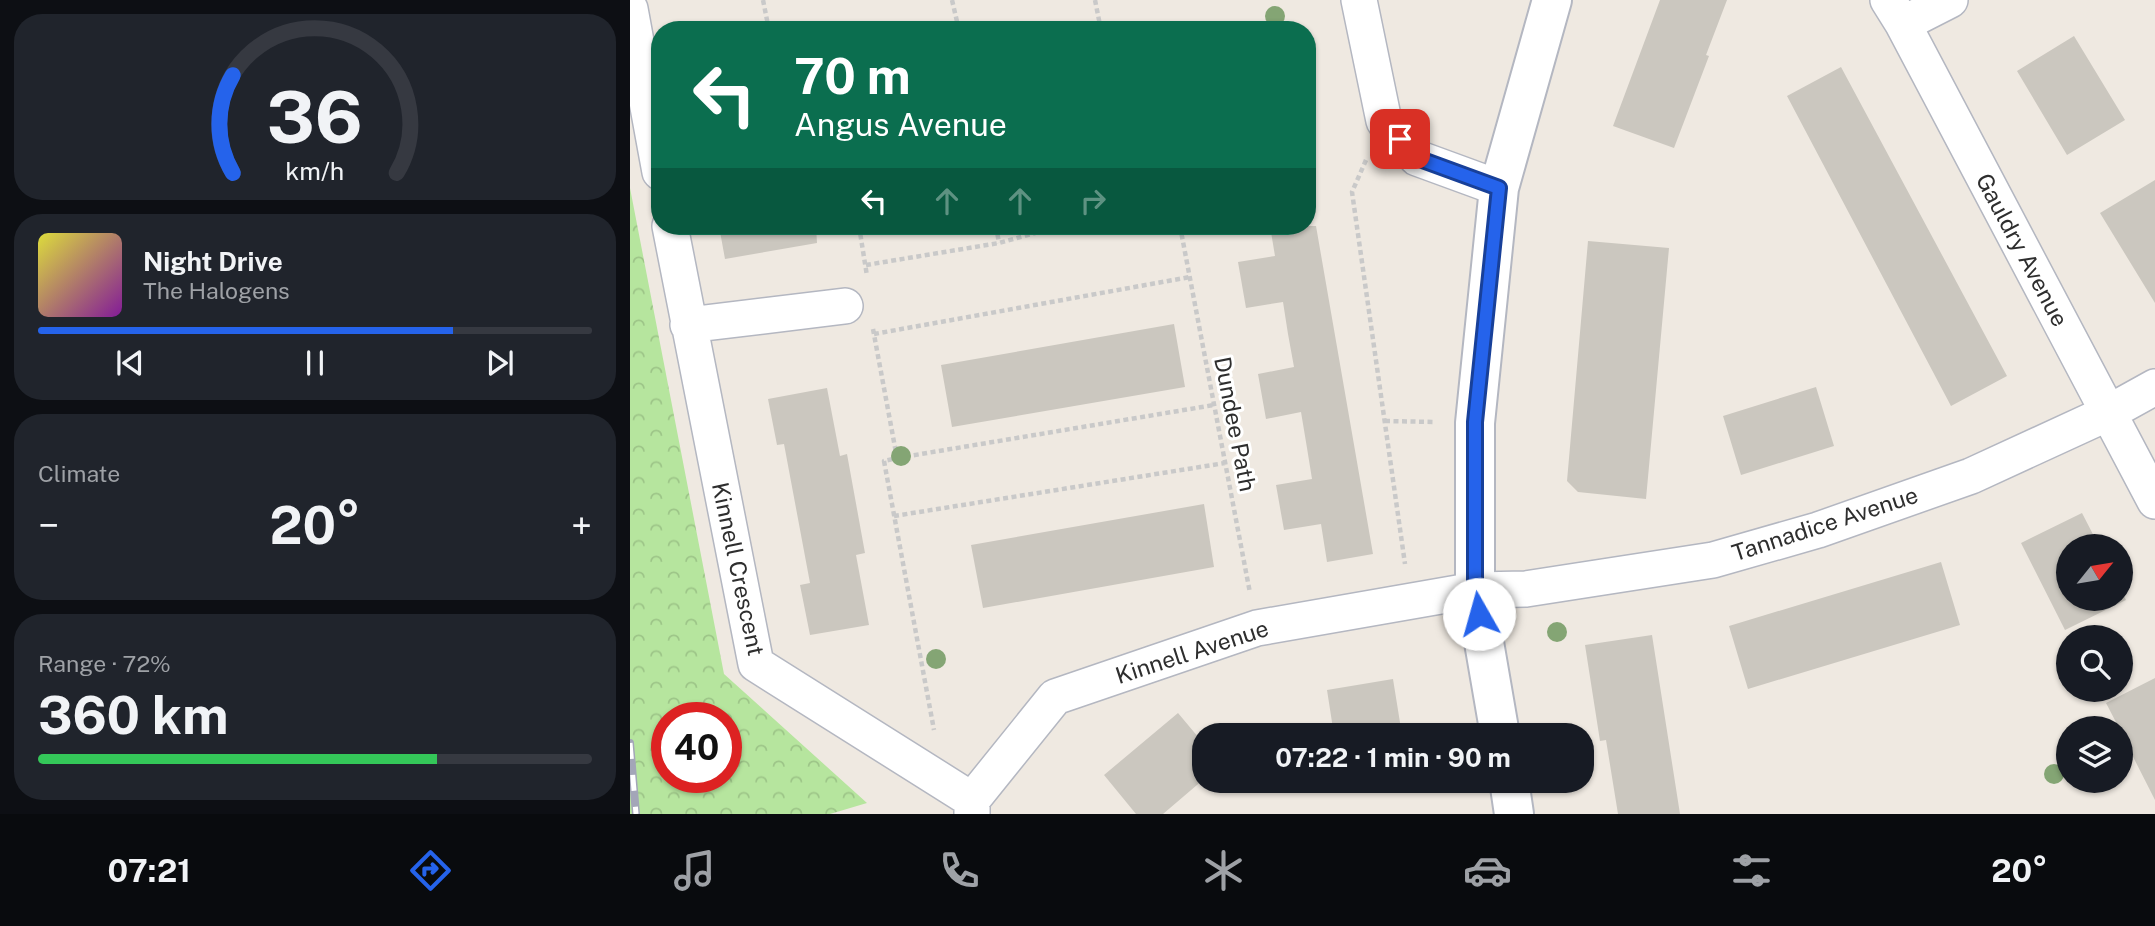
<!DOCTYPE html>
<meta charset="utf-8">
<style>
body{margin:0;font-family:"Public Sans",sans-serif;background:#20242c;color:#f1f3f6;height:100vh;display:flex;flex-direction:column;font-size:26px;white-space:nowrap}
*{box-sizing:border-box;margin:0}
p{font-size:23px;color:#9ea1a6}
.icon{flex:none;width:38px;height:38px;fill:none;stroke:currentColor;stroke-width:2;stroke-linecap:round;stroke-linejoin:round}
.map{position:relative;flex:1;overflow:hidden}
.side{display:flex;flex-direction:column;gap:14px;padding:14px;background:#0d0f14;width:630px}
.side>*{flex:none}
.top-card{position:absolute;left:21px;top:21px;width:665px;height:214px;border-radius:28px;box-shadow:0 2px 5px #0004;background:#0b6e4f;color:#fff;overflow:hidden}
.needle{width:46px;rotate:60deg}
.buttons{position:absolute;left:1426px;top:534px;display:grid;gap:14px}
.buttons a{display:grid;place-items:center;width:77px;height:77px;border-radius:50%;background:#171b24;box-shadow:0 2px 5px #0004;font-size:35px}
.speed{position:absolute;left:21px;top:702px;display:flex;gap:14px;font-size:35px;font-weight:700;text-align:center}
.speed>*{display:grid;place-content:center;width:91px;height:91px;border-radius:50%;background:#171b24;box-shadow:0 2px 5px #0004;line-height:1}
.speed .limit{border:10px solid #d22;background:#fff;color:#111}
.pin{position:absolute;display:grid;place-items:center;width:60px;height:60px;color:#fff;margin:-30px;border-radius:14px;box-shadow:0 4px 10px #0006}
.me{position:absolute;width:77px;margin:-38px;rotate:353deg;stroke-linejoin:round;filter:drop-shadow(0 0 5px #0008)}
.turn{display:flex;align-items:center;gap:24px;height:147px;padding:0 28px;font-size:32px}
.turn .icon{width:91px;height:91px;stroke-width:2.5}
.turn b{display:block;font-size:49px;line-height:60px}
.lanes{display:flex;align-items:center;height:66px;padding:0 28px;background:#0003;justify-content:center;gap:35px;direction:ltr}
.lanes .off{opacity:.35}
.big{font-size:52px;font-weight:700;line-height:1.1}
.side .widget{flex:1;display:flex;flex-direction:column;justify-content:center;gap:10px;min-width:0;padding:0 24px;border-radius:28px;background:#20242c}
.side .dial{align-items:center;gap:0}
.dial svg{height:182px;overflow:visible;fill:none;stroke:#363941;stroke-width:7;stroke-linecap:round;text-anchor:middle}
.dial text{fill:#f1f3f6;stroke:none}
.song{display:flex;align-items:center;gap:21px}
.cover{width:84px;height:84px;border-radius:10px;background:linear-gradient(135deg,hsl(60 70% 55%),hsl(290 70% 35%))}
.played{height:7px;border-radius:4px;background:linear-gradient(90deg,#2563eb 75%,#363941 75%)}
.keys{display:flex;justify-content:space-around;direction:ltr}
.heat{display:flex;justify-content:space-between;align-items:center;font-size:38px;direction:ltr}
.charge{height:10px;border-radius:5px;background:linear-gradient(90deg,#34c759 72%,#363941 0)}
.trip{position:absolute;left:562px;top:723px;width:402px;height:70px;border-radius:28px;background:#171b24;box-shadow:0 2px 5px #0004;font-weight:700;line-height:70px;text-align:center}
.dock{display:flex;height:112px;justify-content:space-around;align-items:center;background:#090b0e;color:#9ea1a6}
.dock .icon{width:49px;height:49px}
.dock .active{color:#2563eb}
.dock b{font-size:32px;color:#f1f3f6}
main{display:flex;flex:1;min-height:0}
.map>svg:first-child{display:block}
.forest{fill:url(#forest-crowns);fill-rule:evenodd}
.building{fill:#cbc7bf}
.lines{fill:none;stroke-linecap:round;stroke-linejoin:round}
.minor-casing{stroke:#b4b7c1;stroke-width:38}
.tertiary-casing{stroke:#b4b7c1;stroke-width:42}
.path{stroke:#c9c9c9;stroke-width:4.5;stroke-dasharray:5 3.5;stroke-linecap:butt}
.minor{stroke:#fff;stroke-width:35}
.tertiary{stroke:#fff;stroke-width:38}
.rail-casing{stroke:#a3a6b8;stroke-width:8}
.rail{stroke:#fff;stroke-width:5;stroke-dasharray:16;stroke-linecap:butt}
.tree{fill:#84a574}
.route-casing{stroke:#184099;stroke-width:18}
.route{stroke:#2563eb;stroke-width:12}
.labels{text-anchor:middle;stroke-width:6;stroke-linejoin:round;paint-order:stroke}
.street-label{font-size:23px;fill:#2e2e2e;stroke:#fff}
</style>
<main>
<section class="side">
<div class="widget dial"><svg viewBox="0 0 100 80">
<path d="M14 69A42 42 0 1 1 86 69"/>
<path d="M14 69A42 42 0 0 1 14 26" stroke="#2563eb"/>
<text x="50" y="56" font-size="32" font-weight="700">36</text>
<text x="50" y="72" font-size="11">km/h</text>
</svg></div>
<div class="widget">
<div class="song"><i class="cover"></i><div><b>Night Drive</b><p>The Halogens</p></div></div>
<div class="played"></div>
<div class="keys"><svg class="icon" aria-label="previous" viewBox="0 0 24 24"><path d="M18 5L8 12l10 7zM5 5v14"/></svg><svg class="icon" aria-label="pause" viewBox="0 0 24 24"><path d="M8 5v14M16 5v14"/></svg><svg class="icon" aria-label="next" viewBox="0 0 24 24"><path d="M6 5l10 7-10 7zM19 5v14"/></svg></div>
</div>
<div class="widget"><p>Climate</p>
<div class="heat"><a>−</a><b class="big">20°</b><a>+</a></div>
</div>
<div class="widget"><p>Range · 72%</p><b class="big">360 km</b><div class="charge"></div></div>
</section>
<div class="map">
<svg width="1525" height="814" viewBox="0 0 1525 814">
<defs>
<pattern id="forest-crowns" width="20" height="18" patternUnits="userSpaceOnUse" patternTransform="scale(1.75)"><rect width="20" height="18" fill="#b6e59e"/><path d="M2 6a3 3 0 1 1 6 0M12 15a3 3 0 1 1 6 0" fill="none" stroke="#9dc588"/></pattern>
</defs>
<rect width="100%" height="100%" fill="#efe9e1"/>
<path class="forest" d="M 0,188 L 94,674 L 237,803 L 200,814 L 0,814 ZM 37,718 L 96,718 L 96,777 L 37,777 Z"/>
<path class="building" d="M 1030,0 L 1097,0 L 1076,55 L 1079,56 L 1044,148 L 983,126 Z
M 1444,36 L 1495,120 L 1437,155 L 1387,71 Z
M 1211,67 L 1377,376 L 1321,406 L 1157,96 Z
M 1525,180 L 1525,303 L 1470,213 Z
M 89,226 L 186,226 L 187,243 L 95,259 Z
M 640,226 L 686,226 L 743,554 L 697,562 L 691,524 L 654,530 L 646,485 L 682,479 L 677,448 L 671,412 L 636,419 L 628,374 L 664,367 L 658,334 L 653,302 L 616,308 L 608,262 L 645,256 Z
M 958,241 L 1039,248 L 1016,499 L 948,492 L 937,481 Z
M 544,324 L 555,387 L 322,427 L 311,365 Z
M 1186,387 L 1204,446 L 1111,475 L 1093,416 Z
M 197,388 L 210,456 L 217,454 L 235,553 L 226,555 L 239,625 L 180,635 L 170,585 L 180,583 L 154,444 L 147,445 L 138,399 Z
M 574,504 L 584,567 L 353,608 L 341,545 Z
M 1452,513 L 1469,546 L 1438,546 L 1438,598 L 1491,598 L 1491,590 L 1496,600 L 1435,630 L 1391,543 Z
M 1311,562 L 1330,625 L 1118,689 L 1099,626 Z
M 1022,635 L 1050,814 L 988,814 L 976,740 L 970,741 L 955,645 Z
M 1525,678 L 1525,800 L 1491,733 L 1491,728 L 1489,728 L 1476,703 Z
M 763,679 L 772,735 L 704,735 L 697,690 Z
M 548,713 L 574,744 L 574,779 L 533,814 L 506,814 L 474,775 Z
M 711,780 L 747,780 L 712,786 Z"/>
<g class="lines">
<g class="minor-casing">
<path id="minor" d="M 729,0 L 754,121 L 787,158 L 869,188
M 1258,0 L 1273,24 L 1525,501
M 0,9 L 30,172
M 1273,24 L 1320,0
M 40,226 L 126,664 L 342,800
M 58,325 L 215,306
M 342,814 L 342,800 L 425,697 L 627,628 L 845,590 L 896,589 L 1083,560 L 1188,530 L 1341,476 L 1478,413 L 1525,387"/>
</g>
<g class="tertiary-casing">
<path id="tertiary" d="M 870,735 L 845,590 L 845,423 L 869,188 L 922,0
M 879,780 L 884,814"/>
</g>
<path class="path" d="M 133,0 L 139,30
M 322,0 L 329,30
M 465,0 L 471,30
M 736,160 L 722,192 L 775,564
M 229,226 L 237,276
M 366,226 L 369,243
M 508,226 L 515,226
M 550,226 L 620,593
M 236,265 L 369,243 L 431,226
M 243,329 L 267,458 L 254,461 L 304,730
M 244,334 L 560,277
M 755,421 L 806,422
M 267,458 L 584,405
M 264,516 L 595,463"/>
<use href="#minor" class="minor"/>
<use href="#tertiary" class="tertiary"/>
<g class="rail-casing">
<path id="rail" d="M 0,743 L 6,814"/>
</g>
<use href="#rail" class="rail"/>
</g>
<g class="tree">
<circle cx="645" cy="16" r="10"/>
<circle cx="271" cy="456" r="10"/>
<circle cx="927" cy="632" r="10"/>
<circle cx="306" cy="659" r="10"/>
<circle cx="1424" cy="774" r="10"/>
</g>
<g class="lines">
<g class="route-casing">
<path id="route" d="M 770,139 L 787,158 L 869,188 L 845,422 L 845,590 L 849,614"/>
</g>
<use href="#route" class="route"/>
</g>
<g class="labels">
<g class="street-label">
<text transform="translate(1392 250) rotate(62)" y="8">Gauldry Avenue</text>
<text transform="translate(605 424) rotate(79)" y="8">Dundee Path</text>
<text transform="translate(1195 524) rotate(-18)" y="8">Tannadice Avenue</text>
<text transform="translate(108 569) rotate(78)" y="8">Kinnell Crescent</text>
<text transform="translate(562 652) rotate(-18)" y="8">Kinnell Avenue</text>
</g>
</g>
</svg>
<div class="buttons">
<a><svg class="needle" viewBox="-14 -14 28 28"><path d="M0-13l5 13h-10z" fill="#e53935"/><path d="M0 13l5-13h-10z" fill="#9ea1a6"/></svg></a>
<a><svg class="icon" aria-label="search" viewBox="0 0 24 24"><circle cx="10" cy="10" r="6"/><path d="M15 15l6 6"/></svg></a>
<a><svg class="icon" aria-label="layers" viewBox="0 0 24 24"><path d="M12 4l9 5-9 5-9-5zM3 14l9 5 9-5"/></svg></a>
</div>
<div class="speed"><div class="limit">40</div></div>
<div class="pin" style="left:770px;top:139px;background:#d93025"><svg class="icon" aria-label="arrive" viewBox="0 0 24 24"><path d="M6 21V4h12l-3 4 3 4H6"/></svg></div>
<svg class="me" style="left:849px;top:614px" viewBox="-20 -20 40 40"><circle r="19" fill="#fff"/><path d="M0-13L10 11 0 6-10 11z" fill="#2563eb"/></svg>
<div class="trip">07:22 · 1 min · 90 m</div>
<div class="top-card">
<div class="turn"><svg class="icon" aria-label="left" viewBox="0 0 24 24"><path d="M17 20v-9H6M10 6l-5 5 5 5"/></svg><div><b>70 m</b>Angus Avenue</div></div>
<div class="lanes"><svg class="icon" aria-label="left" viewBox="0 0 24 24"><path d="M17 20v-9H6M10 6l-5 5 5 5"/></svg><svg class="icon off" aria-label="ahead" viewBox="0 0 24 24"><path d="M12 20V5M6 11l6-6 6 6"/></svg><svg class="icon off" aria-label="ahead" viewBox="0 0 24 24"><path d="M12 20V5M6 11l6-6 6 6"/></svg><svg class="icon off" aria-label="right" viewBox="0 0 24 24"><path d="M7 20v-9h11M14 6l5 5-5 5"/></svg></div>
</div>
</div>
</main>
<nav class="dock">
<b>07:21</b>
<svg class="icon active" aria-label="directions" viewBox="0 0 24 24"><path d="M12 3l9 9-9 9-9-9zM9 14v-3h6M13 9l2 2-2 2"/></svg>
<svg class="icon" aria-label="music" viewBox="0 0 24 24"><path d="M9 18V5l10-2v13"/><circle cx="6" cy="18" r="3"/><circle cx="16" cy="16" r="3"/></svg>
<svg class="icon" aria-label="phone" viewBox="0 0 24 24"><path d="M5 4h4l2 5-3 2q2 4 5 5l2-3 5 2v4C11 20 4 13 5 4z"/></svg>
<svg class="icon" aria-label="climate" viewBox="0 0 24 24"><path d="M12 3v18M4 7l16 10M4 17L20 7"/></svg>
<svg class="icon" aria-label="car" viewBox="0 0 24 24"><path d="M5 17H2v-5l4-1 3-4h7l3 4 3 1v5h-3M9 17h6M6 11h13"/><circle cx="7" cy="17" r="2"/><circle cx="17" cy="17" r="2"/></svg>
<svg class="icon" aria-label="filters" viewBox="0 0 24 24"><path d="M4 7h16M4 17h16"/><circle cx="9" cy="7" r="2"/><circle cx="15" cy="17" r="2"/></svg>
<b>20°</b>
</nav>
